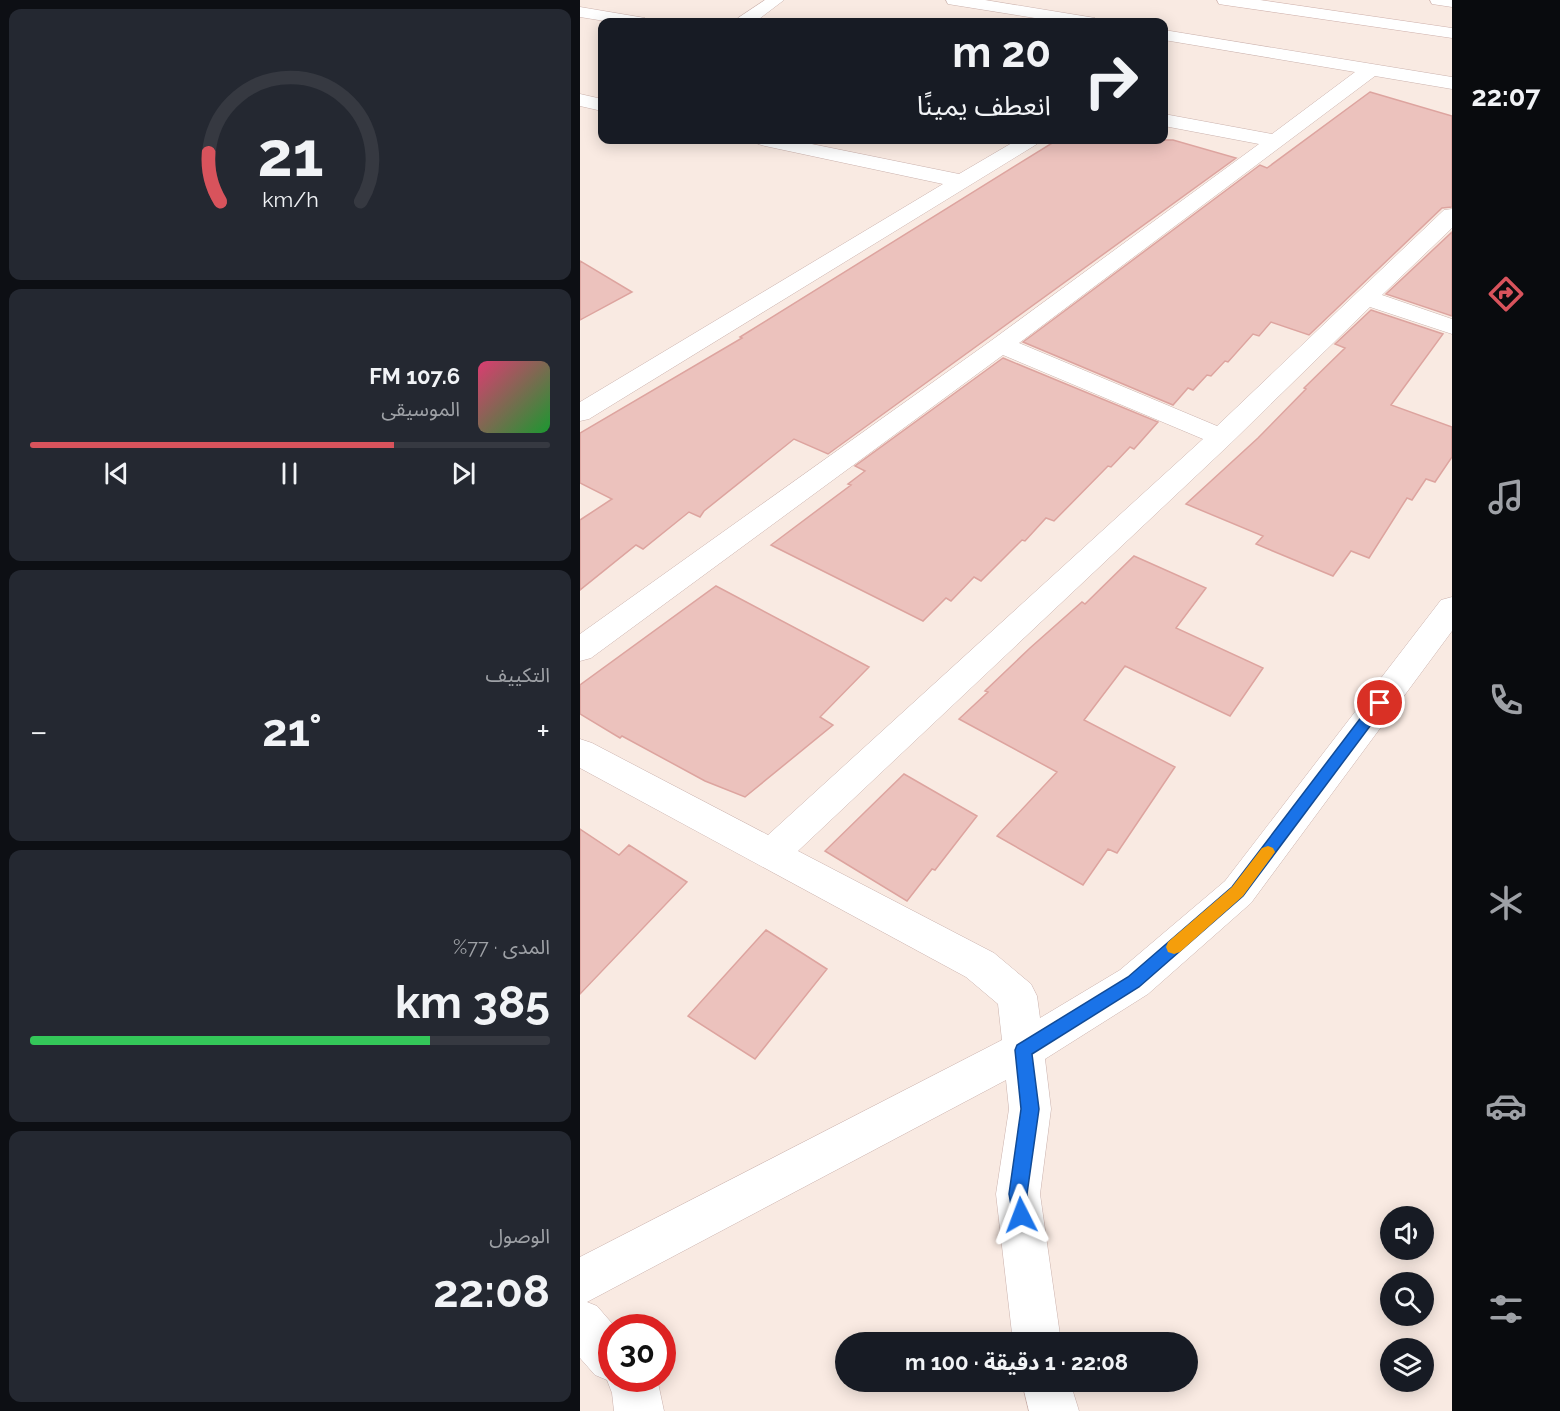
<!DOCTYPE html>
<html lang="ar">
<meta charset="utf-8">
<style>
body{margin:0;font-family:Raleway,"Noto Sans Arabic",sans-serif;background:#242831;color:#f1f3f6;direction:rtl;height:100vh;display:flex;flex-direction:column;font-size:22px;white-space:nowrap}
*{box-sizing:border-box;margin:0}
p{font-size:20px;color:#9ea1a6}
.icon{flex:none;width:33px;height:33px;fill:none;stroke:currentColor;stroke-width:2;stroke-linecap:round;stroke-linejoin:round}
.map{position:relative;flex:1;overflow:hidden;direction:ltr}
.side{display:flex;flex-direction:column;gap:9px;padding:9px;background:#0d0f14;width:580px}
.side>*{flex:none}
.banner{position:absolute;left:18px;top:18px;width:570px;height:126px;border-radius:12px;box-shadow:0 3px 15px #0003;direction:rtl;background:#171b24;color:#f1f3f6;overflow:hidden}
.buttons{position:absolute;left:800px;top:1206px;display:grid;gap:12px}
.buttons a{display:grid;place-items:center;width:54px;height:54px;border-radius:50%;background:#171b24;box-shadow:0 3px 15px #0003;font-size:30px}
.speed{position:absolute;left:18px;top:1314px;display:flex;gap:12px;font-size:30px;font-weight:700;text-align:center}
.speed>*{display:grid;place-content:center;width:78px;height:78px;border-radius:50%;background:#171b24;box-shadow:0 3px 15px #0003;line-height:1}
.speed .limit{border:9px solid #d22;background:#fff;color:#111}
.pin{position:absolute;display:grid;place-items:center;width:51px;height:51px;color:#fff;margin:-26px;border:3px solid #fff;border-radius:50%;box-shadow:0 2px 6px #0007}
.me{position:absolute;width:66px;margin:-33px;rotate:357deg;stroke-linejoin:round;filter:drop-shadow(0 0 4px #0008)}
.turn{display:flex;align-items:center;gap:21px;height:126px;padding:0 18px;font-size:27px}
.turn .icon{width:78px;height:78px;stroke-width:2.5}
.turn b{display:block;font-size:42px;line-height:51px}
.big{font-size:45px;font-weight:700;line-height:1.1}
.side .tile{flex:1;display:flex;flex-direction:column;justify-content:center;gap:9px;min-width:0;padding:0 21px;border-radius:12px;background:#242831}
.side .dial{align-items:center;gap:0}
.dial svg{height:156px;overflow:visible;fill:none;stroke:#363941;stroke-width:7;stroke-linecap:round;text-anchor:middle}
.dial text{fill:#f1f3f6;stroke:none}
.song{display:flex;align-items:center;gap:18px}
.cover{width:72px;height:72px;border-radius:9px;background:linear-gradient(135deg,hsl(340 70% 55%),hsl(130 70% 35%))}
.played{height:6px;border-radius:3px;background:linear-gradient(90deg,#d8535c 70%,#363941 70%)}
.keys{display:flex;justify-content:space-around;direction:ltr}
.heat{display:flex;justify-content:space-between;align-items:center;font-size:33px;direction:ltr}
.charge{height:9px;border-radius:4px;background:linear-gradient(90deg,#34c759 77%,#363941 0)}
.trip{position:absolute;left:255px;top:1332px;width:363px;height:60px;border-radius:30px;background:#171b24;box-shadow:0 3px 15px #0003;font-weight:700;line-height:60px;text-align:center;direction:rtl}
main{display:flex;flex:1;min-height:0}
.tab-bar{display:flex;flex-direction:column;width:108px;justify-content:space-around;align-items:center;background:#090b0e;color:#9ea1a6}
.tab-bar .icon{width:42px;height:42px}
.tab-bar .selected{color:#d8535c}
.tab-bar b{font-size:27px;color:#f1f3f6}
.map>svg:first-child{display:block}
.building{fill:#ecc2bd;stroke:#dda49f;stroke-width:1.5}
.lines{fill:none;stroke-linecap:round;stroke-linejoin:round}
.street-casing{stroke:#cbb2ad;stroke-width:1}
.secondary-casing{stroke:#ceb0ab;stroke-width:1}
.street{fill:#fff;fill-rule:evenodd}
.secondary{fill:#fff;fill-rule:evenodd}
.route{fill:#1a73e8;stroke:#114b97;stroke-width:1.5}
.slow{fill:#f59e0b}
</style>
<main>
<nav class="tab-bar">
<b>22:07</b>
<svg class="icon selected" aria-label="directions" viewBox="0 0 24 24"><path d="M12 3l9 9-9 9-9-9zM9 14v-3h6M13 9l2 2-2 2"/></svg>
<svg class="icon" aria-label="music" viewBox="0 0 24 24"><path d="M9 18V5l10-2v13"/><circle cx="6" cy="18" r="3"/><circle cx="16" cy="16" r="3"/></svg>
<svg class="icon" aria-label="phone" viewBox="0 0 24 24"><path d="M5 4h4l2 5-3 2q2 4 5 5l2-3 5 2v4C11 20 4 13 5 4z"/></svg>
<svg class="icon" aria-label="climate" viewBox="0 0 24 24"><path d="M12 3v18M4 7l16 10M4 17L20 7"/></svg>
<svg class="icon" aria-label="car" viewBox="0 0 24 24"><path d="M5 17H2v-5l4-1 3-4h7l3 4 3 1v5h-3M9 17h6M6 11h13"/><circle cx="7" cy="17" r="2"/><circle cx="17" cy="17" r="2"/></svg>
<svg class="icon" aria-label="filters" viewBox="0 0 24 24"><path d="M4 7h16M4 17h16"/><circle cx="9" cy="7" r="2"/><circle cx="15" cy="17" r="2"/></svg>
</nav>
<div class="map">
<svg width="872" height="1411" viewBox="0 0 872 1411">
<rect width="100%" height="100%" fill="#f9eae2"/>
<path class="building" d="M 790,92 L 872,116 L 872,207 L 862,208 L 729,335 L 691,322 L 679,336 L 673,334 L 648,362 L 645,361 L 631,376 L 627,375 L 613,390 L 608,388 L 593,405 L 443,342 L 680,165 L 687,168 Z
M 477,140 L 593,140 L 656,158 L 248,454 L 214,439 L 124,511 L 120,517 L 109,512 L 63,549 L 56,545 L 0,590 L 0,520 L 32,499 L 0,483 L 0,433 L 162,338 L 160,337 Z
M 872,232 L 872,316 L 806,294 Z
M 0,261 L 52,292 L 0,320 Z
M 791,310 L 863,334 L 811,405 L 872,427 L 872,457 L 855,482 L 846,479 L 832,500 L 827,498 L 789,558 L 771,551 L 753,576 L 676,544 L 683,536 L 606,504 L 678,438 L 726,389 L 724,388 L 765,348 L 755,344 Z
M 423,358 L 578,422 L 554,449 L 550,447 L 531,467 L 528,466 L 474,521 L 466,518 L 445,541 L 442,540 L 401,581 L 394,577 L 371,601 L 366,598 L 343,621 L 191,545 L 271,485 L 268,484 L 285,471 L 275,466 Z
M 554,556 L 626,588 L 596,628 L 683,668 L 650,716 L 545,666 L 504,720 L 595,767 L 537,853 L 528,849 L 503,885 L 417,836 L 477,772 L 379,719 L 408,692 L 405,691 L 450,648 L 502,602 L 505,604 Z
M 136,586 L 289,667 L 240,717 L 253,725 L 165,797 L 125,781 L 42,736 L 40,738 L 0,714 L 0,685 Z
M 324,774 L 397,816 L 355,870 L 352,869 L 327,901 L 245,851 Z
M 0,829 L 39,855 L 49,845 L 107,882 L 0,994 Z
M 186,930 L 247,969 L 175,1059 L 108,1016 Z"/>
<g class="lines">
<g class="street-casing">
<path id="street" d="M 185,0 L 204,0 L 175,22 L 156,22 L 158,18 Z
M 366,0 L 405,0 L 509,17 L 515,18 L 518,22 L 480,22 L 374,5 L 368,4 Z
M 0,7 L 59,17 L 65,18 L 68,22 L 31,22 L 0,17 Z
M 584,30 L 872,77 L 872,89 L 795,76 L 439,343 L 637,426 L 864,210 L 872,209 L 872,228 L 802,295 L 872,319 L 872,334 L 790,307 L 651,443 L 218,851 L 414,953 L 451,984 L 457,996 L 460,1018 L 540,970 L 645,881 L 861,600 L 872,597 L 872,631 L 671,903 L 568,994 L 465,1059 L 471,1109 L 460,1194 L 481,1342 L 433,1342 L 416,1194 L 429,1109 L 426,1080 L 7,1302 L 17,1306 L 36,1328 L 32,1328 L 32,1378 L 77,1378 L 84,1411 L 34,1411 L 32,1393 L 27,1380 L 15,1375 L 0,1358 L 0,1257 L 422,1040 L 418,1004 L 386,977 L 0,768 L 0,739 L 12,743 L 188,835 L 623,439 L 423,355 L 11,658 L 0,661 L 0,634 L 412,340 L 679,144 L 584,126 L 584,114 L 692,134 L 775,72 L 584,40 Z
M 0,94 L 22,99 L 22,111 L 0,106 Z
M 175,140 L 212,140 L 379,174 L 437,140 L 460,140 L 457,144 L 9,419 L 0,421 L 0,402 L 363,184 L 185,146 L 178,144 Z
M 442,1382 L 490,1382 L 499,1411 L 449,1411 Z"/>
</g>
<g class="secondary-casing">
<path id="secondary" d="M 637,0 L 680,0 L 872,28 L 872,38 L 645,5 L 639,4 Z
M 850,0 L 872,0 L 872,7 L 852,4 Z"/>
</g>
<use href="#street" class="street"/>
<use href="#secondary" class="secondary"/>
</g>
<path class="route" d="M 800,698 L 807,703 L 805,706 L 663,896 L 559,987 L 452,1054 L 459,1109 L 447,1194 L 450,1215 L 447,1222 L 441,1225 L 434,1222 L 429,1194 L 441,1109 L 435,1050 L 437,1045 L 548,977 L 652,887 L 795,699 Z"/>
<path class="slow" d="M 688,846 L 693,848 L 695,852 L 663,896 L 600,952 L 594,954 L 588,952 L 586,947 L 588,942 L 652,887 L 682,848 Z"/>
</svg>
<div class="buttons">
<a><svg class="icon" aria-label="sound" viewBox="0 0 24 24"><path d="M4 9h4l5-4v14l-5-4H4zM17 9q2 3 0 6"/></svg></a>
<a><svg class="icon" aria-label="search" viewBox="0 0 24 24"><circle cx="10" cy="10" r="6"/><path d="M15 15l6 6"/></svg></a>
<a><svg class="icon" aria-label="layers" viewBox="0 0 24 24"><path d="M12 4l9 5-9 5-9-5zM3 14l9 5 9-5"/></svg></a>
</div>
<div class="speed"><div class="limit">30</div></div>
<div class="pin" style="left:800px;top:703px;background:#d93025"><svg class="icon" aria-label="arrive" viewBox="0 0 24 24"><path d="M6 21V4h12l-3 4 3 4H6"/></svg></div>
<svg class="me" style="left:441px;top:1215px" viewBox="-20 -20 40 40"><path d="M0-17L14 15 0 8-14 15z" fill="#1a73e8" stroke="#fff" stroke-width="4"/></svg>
<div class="trip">22:08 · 1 دقيقة · 100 m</div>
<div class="banner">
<div class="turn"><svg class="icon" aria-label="right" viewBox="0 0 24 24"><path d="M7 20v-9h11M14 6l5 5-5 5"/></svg><div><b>20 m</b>انعطف يمينًا</div></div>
</div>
</div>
<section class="side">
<div class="tile dial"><svg viewBox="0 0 100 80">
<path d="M14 69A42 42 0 1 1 86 69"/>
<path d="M14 69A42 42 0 0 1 8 44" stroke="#d8535c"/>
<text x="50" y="56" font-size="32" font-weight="700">21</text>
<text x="50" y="72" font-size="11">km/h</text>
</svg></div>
<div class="tile">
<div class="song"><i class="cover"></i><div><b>107.6 FM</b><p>الموسيقى</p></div></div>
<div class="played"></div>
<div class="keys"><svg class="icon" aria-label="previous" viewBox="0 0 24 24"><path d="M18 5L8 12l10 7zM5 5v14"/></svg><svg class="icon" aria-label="pause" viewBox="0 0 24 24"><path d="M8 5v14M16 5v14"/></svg><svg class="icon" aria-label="next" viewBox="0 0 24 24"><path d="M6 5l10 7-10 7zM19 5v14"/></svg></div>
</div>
<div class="tile"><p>التكييف</p>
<div class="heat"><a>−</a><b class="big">21°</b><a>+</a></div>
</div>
<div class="tile"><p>المدى · 77%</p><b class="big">385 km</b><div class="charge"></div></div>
<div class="tile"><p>الوصول</p><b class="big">22:08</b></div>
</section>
</main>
